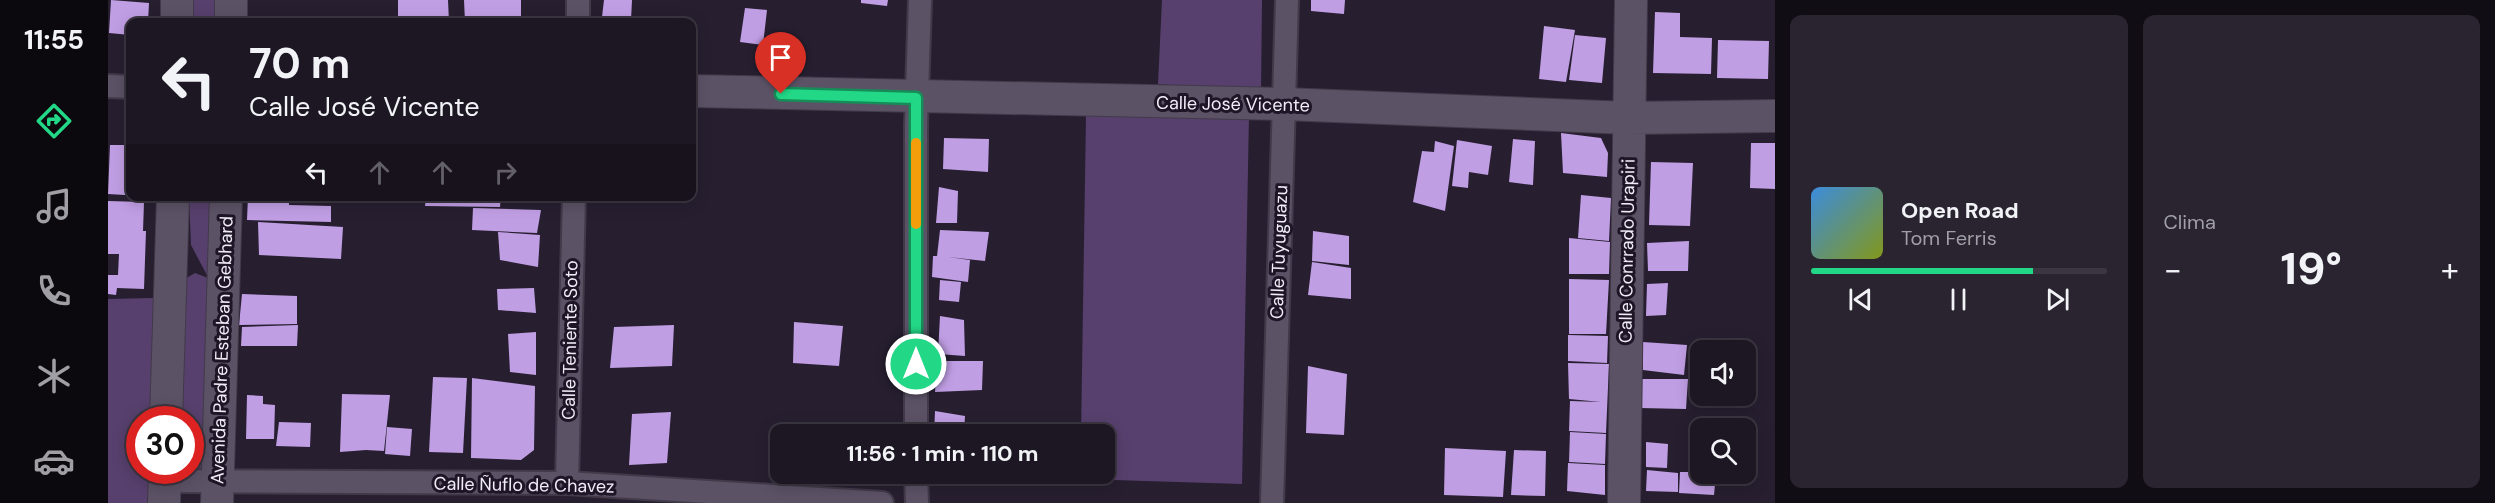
<!DOCTYPE html>
<html lang="es">
<meta charset="utf-8">
<style>
body{margin:0;font-family:"DM Sans",sans-serif;background:#2a2431;color:#f1f3f6;height:100vh;display:flex;flex-direction:column;font-size:22px;white-space:nowrap}
*{box-sizing:border-box;margin:0}
p{font-size:20px;color:#a09fa6}
.icon{flex:none;width:33px;height:33px;fill:none;stroke:currentColor;stroke-width:2;stroke-linecap:round;stroke-linejoin:round}
.map{position:relative;flex:1;overflow:hidden}
.sheet{display:flex;flex-direction:column;gap:15px;padding:15px;background:#100d14;width:720px}
.sheet>*{flex:none}
.hud{position:absolute;left:18px;top:18px;width:570px;height:183px;border-radius:12px;box-shadow:0 3px 15px #0003,0 0 0 2px #3b3641;background:#1d1724;color:#f1f3f6;overflow:hidden}
.fabs{position:absolute;left:1582px;top:340px;display:grid;gap:12px}
.fabs a{display:grid;place-items:center;width:66px;height:66px;border-radius:12px;background:#1d1724;box-shadow:0 3px 15px #0003,0 0 0 2px #3b3641;font-size:30px}
.speed{position:absolute;left:18px;top:406px;display:flex;gap:12px;font-size:30px;font-weight:700;text-align:center}
.speed>*{display:grid;place-content:center;width:78px;height:78px;border-radius:50%;background:#1d1724;box-shadow:0 3px 15px #0003,0 0 0 2px #3b3641;line-height:1}
.speed .limit{border:9px solid #d22;background:#fff;color:#111}
.pin{position:absolute;display:grid;place-items:center;width:51px;height:51px;color:#fff;margin:-62px -26px;border-radius:50% 50% 50% 0;rotate:-45deg;box-shadow:0 0 6px #0007}
.pin .icon{rotate:45deg}
.me{position:absolute;width:66px;margin:-33px;rotate:0deg;stroke-linejoin:round;filter:drop-shadow(0 0 4px #0008)}
.turn{display:flex;align-items:center;gap:21px;height:126px;padding:0 24px;font-size:27px}
.turn .icon{width:78px;height:78px;stroke-width:2.5}
.turn b{display:block;font-size:42px;line-height:51px}
.lanes{display:flex;align-items:center;height:57px;padding:0 24px;background:#0003;justify-content:center;gap:30px;direction:ltr}
.lanes .off{opacity:.35}
.big{font-size:45px;font-weight:700;line-height:1.1}
.sheet .widget{flex:1;display:flex;flex-direction:column;justify-content:center;gap:9px;min-width:0;padding:0 21px;border-radius:12px;background:#2a2431}
.song{display:flex;align-items:center;gap:18px}
.cover{width:72px;height:72px;border-radius:9px;background:linear-gradient(135deg,hsl(210 70% 55%),hsl(70 70% 35%))}
.played{height:6px;border-radius:3px;background:linear-gradient(90deg,#22d887 75%,#3b3641 75%)}
.keys{display:flex;justify-content:space-around;direction:ltr}
.heat{display:flex;justify-content:space-between;align-items:center;font-size:33px;direction:ltr}
.sheet .tiles{flex:1;display:grid;gap:15px;grid-template-columns:repeat(2,1fr)}
.trip{position:absolute;left:662px;top:424px;width:345px;height:60px;border-radius:12px;background:#1d1724;box-shadow:0 3px 15px #0003,0 0 0 2px #3b3641;font-weight:700;line-height:60px;text-align:center}
main{display:flex;flex:1;min-height:0}
.menu{display:flex;flex-direction:column;width:108px;justify-content:space-around;align-items:center;background:#0c090e;color:#a09fa6}
.menu .icon{width:42px;height:42px}
.menu .current{color:#22d887}
.menu b{font-size:27px;color:#f1f3f6}
.map>svg:first-child{display:block}
.green{fill:#57406d}
.building{fill:#c09ee4}
.lines{fill:none;stroke-linecap:round;stroke-linejoin:round}
.street-casing{stroke:#423a49;stroke-width:26}
.secondary-casing{stroke:#423a49;stroke-width:34}
.street{stroke:#5c5266;stroke-width:22}
.secondary{stroke:#5c5266;stroke-width:32}
.route-casing{stroke:#168c58;stroke-width:15}
.route{stroke:#22d887;stroke-width:10}
.slow{stroke:#f59e0b;stroke-width:10}
.labels{text-anchor:middle;stroke-width:6;stroke-linejoin:round;paint-order:stroke}
.street-label{font-size:18px;fill:#f1ebf7;stroke:#1e1526}
</style>
<main>
<nav class="menu">
<b>11:55</b>
<svg class="icon current" aria-label="directions" viewBox="0 0 24 24"><path d="M12 3l9 9-9 9-9-9zM9 14v-3h6M13 9l2 2-2 2"/></svg>
<svg class="icon" aria-label="music" viewBox="0 0 24 24"><path d="M9 18V5l10-2v13"/><circle cx="6" cy="18" r="3"/><circle cx="16" cy="16" r="3"/></svg>
<svg class="icon" aria-label="phone" viewBox="0 0 24 24"><path d="M5 4h4l2 5-3 2q2 4 5 5l2-3 5 2v4C11 20 4 13 5 4z"/></svg>
<svg class="icon" aria-label="climate" viewBox="0 0 24 24"><path d="M12 3v18M4 7l16 10M4 17L20 7"/></svg>
<svg class="icon" aria-label="car" viewBox="0 0 24 24"><path d="M5 17H2v-5l4-1 3-4h7l3 4 3 1v5h-3M9 17h6M6 11h13"/><circle cx="7" cy="17" r="2"/><circle cx="17" cy="17" r="2"/></svg>
</nav>
<div class="map">
<svg width="1667" height="503" viewBox="0 0 1667 503">
<rect width="100%" height="100%" fill="#271f30"/>
<path class="green" d="M 81,0 L 113,0 L 113,22 L 81,22 Z
M 1054,0 L 1154,0 L 1153,92 L 1050,84 Z
M 1141,115 L 1134,484 L 973,479 L 973,474 L 996,474 L 996,435 L 973,435 L 978,116 Z
M 81,197 L 105,197 L 101,279 L 83,245 Z
M 87,273 L 100,278 L 105,293 L 95,471 L 82,471 L 82,420 L 70,420 L 77,279 Z
M 46,298 L 44,420 L 32,420 L 32,471 L 42,471 L 39,503 L 0,503 L 0,299 Z"/>
<path class="building" d="M 3,0 L 41,3 L 40,22 L 22,22 L 22,35 L 1,33 Z
M 290,0 L 340,0 L 341,22 L 290,22 Z
M 356,0 L 413,0 L 413,22 L 357,22 Z
M 496,0 L 524,0 L 523,20 L 494,17 Z
M 753,0 L 780,0 L 779,6 L 753,3 Z
M 1203,0 L 1237,0 L 1236,14 L 1203,11 Z
M 637,8 L 659,10 L 655,45 L 632,42 Z
M 1547,12 L 1572,13 L 1572,37 L 1604,38 L 1603,74 L 1545,73 Z
M 1436,26 L 1467,30 L 1458,82 L 1431,79 Z
M 1467,35 L 1498,38 L 1494,83 L 1461,80 Z
M 1610,40 L 1661,41 L 1660,79 L 1609,78 Z
M 1453,133 L 1493,138 L 1500,153 L 1499,177 L 1455,173 Z
M 836,138 L 881,139 L 880,172 L 835,169 Z
M 1405,139 L 1427,141 L 1425,185 L 1401,182 Z
M 1349,140 L 1384,146 L 1380,175 L 1361,172 L 1360,188 L 1344,186 Z
M 1327,141 L 1346,146 L 1337,211 L 1305,202 L 1314,151 L 1326,152 Z
M 1643,143 L 1667,143 L 1667,189 L 1642,188 Z
M 2,145 L 22,145 L 22,190 L 18,190 L 17,195 L 0,194 Z
M 1543,162 L 1585,163 L 1582,226 L 1541,225 Z
M 831,187 L 850,191 L 849,223 L 828,223 Z
M 1473,195 L 1503,198 L 1501,241 L 1470,238 Z
M 140,196 L 181,196 L 181,205 L 223,206 L 223,222 L 139,220 Z
M 318,196 L 393,196 L 392,207 L 317,206 Z
M 0,201 L 36,202 L 35,231 L 38,231 L 36,289 L 9,288 L 8,295 L 0,294 L 0,275 L 10,275 L 11,254 L 0,254 Z
M 365,208 L 433,210 L 429,233 L 364,230 Z
M 150,222 L 235,227 L 233,259 L 151,255 Z
M 832,230 L 881,232 L 877,261 L 840,257 L 862,260 L 860,282 L 824,277 L 825,256 L 829,256 Z
M 1205,231 L 1241,236 L 1241,265 L 1204,261 Z
M 390,232 L 432,235 L 430,267 L 392,260 Z
M 1461,238 L 1502,242 L 1501,274 L 1461,274 Z
M 1581,241 L 1580,271 L 1540,271 L 1539,243 Z
M 1204,262 L 1243,268 L 1243,299 L 1200,295 Z
M 1461,279 L 1501,280 L 1498,334 L 1461,334 Z
M 832,280 L 853,282 L 851,302 L 831,300 Z
M 1560,283 L 1558,315 L 1538,316 L 1539,284 Z
M 426,288 L 428,313 L 390,310 L 389,289 Z
M 134,294 L 189,296 L 189,324 L 131,325 Z
M 832,316 L 856,320 L 857,356 L 830,354 Z
M 686,322 L 735,326 L 731,366 L 685,363 Z
M 190,325 L 189,346 L 133,346 L 134,327 Z
M 566,325 L 564,366 L 502,368 L 506,327 Z
M 428,332 L 428,375 L 402,372 L 400,334 Z
M 1460,335 L 1500,336 L 1499,363 L 1460,361 Z
M 1535,342 L 1579,345 L 1576,375 L 1535,370 Z
M 829,361 L 875,361 L 874,390 L 827,392 Z
M 1460,363 L 1501,364 L 1498,433 L 1461,431 L 1462,401 L 1493,402 L 1461,399 Z
M 1200,366 L 1239,374 L 1236,435 L 1198,433 Z
M 325,377 L 359,378 L 355,453 L 321,452 Z
M 364,378 L 427,386 L 426,450 L 413,460 L 363,458 Z
M 1533,379 L 1580,379 L 1578,409 L 1532,408 Z
M 234,394 L 282,395 L 276,451 L 258,450 L 232,452 Z
M 139,395 L 155,396 L 155,404 L 167,405 L 166,439 L 138,439 Z
M 827,411 L 857,416 L 856,435 L 826,435 Z
M 563,412 L 559,463 L 521,465 L 524,414 Z
M 171,422 L 203,423 L 202,447 L 168,446 Z
M 279,427 L 304,429 L 302,456 L 277,454 Z
M 1462,432 L 1498,434 L 1497,464 L 1461,462 Z
M 1538,442 L 1560,444 L 1559,468 L 1538,467 Z
M 1591,442 L 1593,442 L 1593,474 L 1608,474 L 1606,495 L 1571,493 L 1572,472 L 1591,472 Z
M 1337,448 L 1398,451 L 1395,497 L 1336,495 Z
M 1406,450 L 1438,451 L 1437,496 L 1403,495 Z
M 1460,463 L 1497,465 L 1497,495 L 1459,491 Z
M 1539,470 L 1570,473 L 1570,492 L 1538,491 Z"/>
<g class="lines">
<g class="street-casing">
<path id="street" d="M 470,22 L 470,0
M 0,86 L 22,87
M 808,435 L 808,126 L 812,0
M 808,474 L 809,503
M 57,481 L 459,483 L 774,503
M 459,483 L 466,196
M 1164,503 L 1179,0"/>
</g>
<g class="secondary-casing">
<path id="secondary" d="M 69,22 L 69,0
M 123,22 L 123,0
M 584,91 L 1176,104 L 1520,118 L 1667,116
M 58,420 L 65,196
M 56,503 L 57,471
M 109,503 L 118,196
M 1516,503 L 1523,0"/>
</g>
<use href="#street" class="street"/>
<use href="#secondary" class="secondary"/>
</g>
<g class="lines">
<g class="route-casing">
<path id="route" d="M 673,94 L 808,98 L 808,364"/>
</g>
<use href="#route" class="route"/>
<path class="slow" d="M 808,143 L 808,224"/>
</g>
<g class="labels">
<g class="street-label">
<text transform="translate(1125 104) rotate(1)" y="6">Calle José Vicente</text>
<text transform="translate(1519 251) rotate(-89)" y="6">Calle Conrrado Urapiri</text>
<text transform="translate(1171 252) rotate(-88)" y="6">Calle Tuyuguazu</text>
<text transform="translate(462 340) rotate(-89)" y="6">Calle Teniente Soto</text>
<text transform="translate(114 350) rotate(-88)" y="6">Avenida Padre Esteban Gebhard</text>
<text transform="translate(416 485) rotate(1)" y="6">Calle Ñuflo de Chavez</text>
</g>
</g>
</svg>
<div class="fabs">
<a><svg class="icon" aria-label="sound" viewBox="0 0 24 24"><path d="M4 9h4l5-4v14l-5-4H4zM17 9q2 3 0 6"/></svg></a>
<a><svg class="icon" aria-label="search" viewBox="0 0 24 24"><circle cx="10" cy="10" r="6"/><path d="M15 15l6 6"/></svg></a>
</div>
<div class="speed"><div class="limit">30</div></div>
<div class="pin" style="left:673px;top:94px;background:#d93025"><svg class="icon" aria-label="arrive" viewBox="0 0 24 24"><path d="M6 21V4h12l-3 4 3 4H6"/></svg></div>
<svg class="me" style="left:808px;top:364px" viewBox="-20 -20 40 40"><circle r="17" fill="#22d887" stroke="#fff" stroke-width="3"/><path d="M0-11L8 9 0 5-8 9z" fill="#fff"/></svg>
<div class="trip">11:56 · 1 min · 110 m</div>
<div class="hud">
<div class="turn"><svg class="icon" aria-label="left" viewBox="0 0 24 24"><path d="M17 20v-9H6M10 6l-5 5 5 5"/></svg><div><b>70 m</b>Calle José Vicente</div></div>
<div class="lanes"><svg class="icon" aria-label="left" viewBox="0 0 24 24"><path d="M17 20v-9H6M10 6l-5 5 5 5"/></svg><svg class="icon off" aria-label="ahead" viewBox="0 0 24 24"><path d="M12 20V5M6 11l6-6 6 6"/></svg><svg class="icon off" aria-label="ahead" viewBox="0 0 24 24"><path d="M12 20V5M6 11l6-6 6 6"/></svg><svg class="icon off" aria-label="right" viewBox="0 0 24 24"><path d="M7 20v-9h11M14 6l5 5-5 5"/></svg></div>
</div>
</div>
<section class="sheet">
<div class="tiles">
<div class="widget">
<div class="song"><i class="cover"></i><div><b>Open Road</b><p>Tom Ferris</p></div></div>
<div class="played"></div>
<div class="keys"><svg class="icon" aria-label="previous" viewBox="0 0 24 24"><path d="M18 5L8 12l10 7zM5 5v14"/></svg><svg class="icon" aria-label="pause" viewBox="0 0 24 24"><path d="M8 5v14M16 5v14"/></svg><svg class="icon" aria-label="next" viewBox="0 0 24 24"><path d="M6 5l10 7-10 7zM19 5v14"/></svg></div>
</div>
<div class="widget"><p>Clima</p>
<div class="heat"><a>−</a><b class="big">19°</b><a>+</a></div>
</div>
</div>
</section>
</main>
